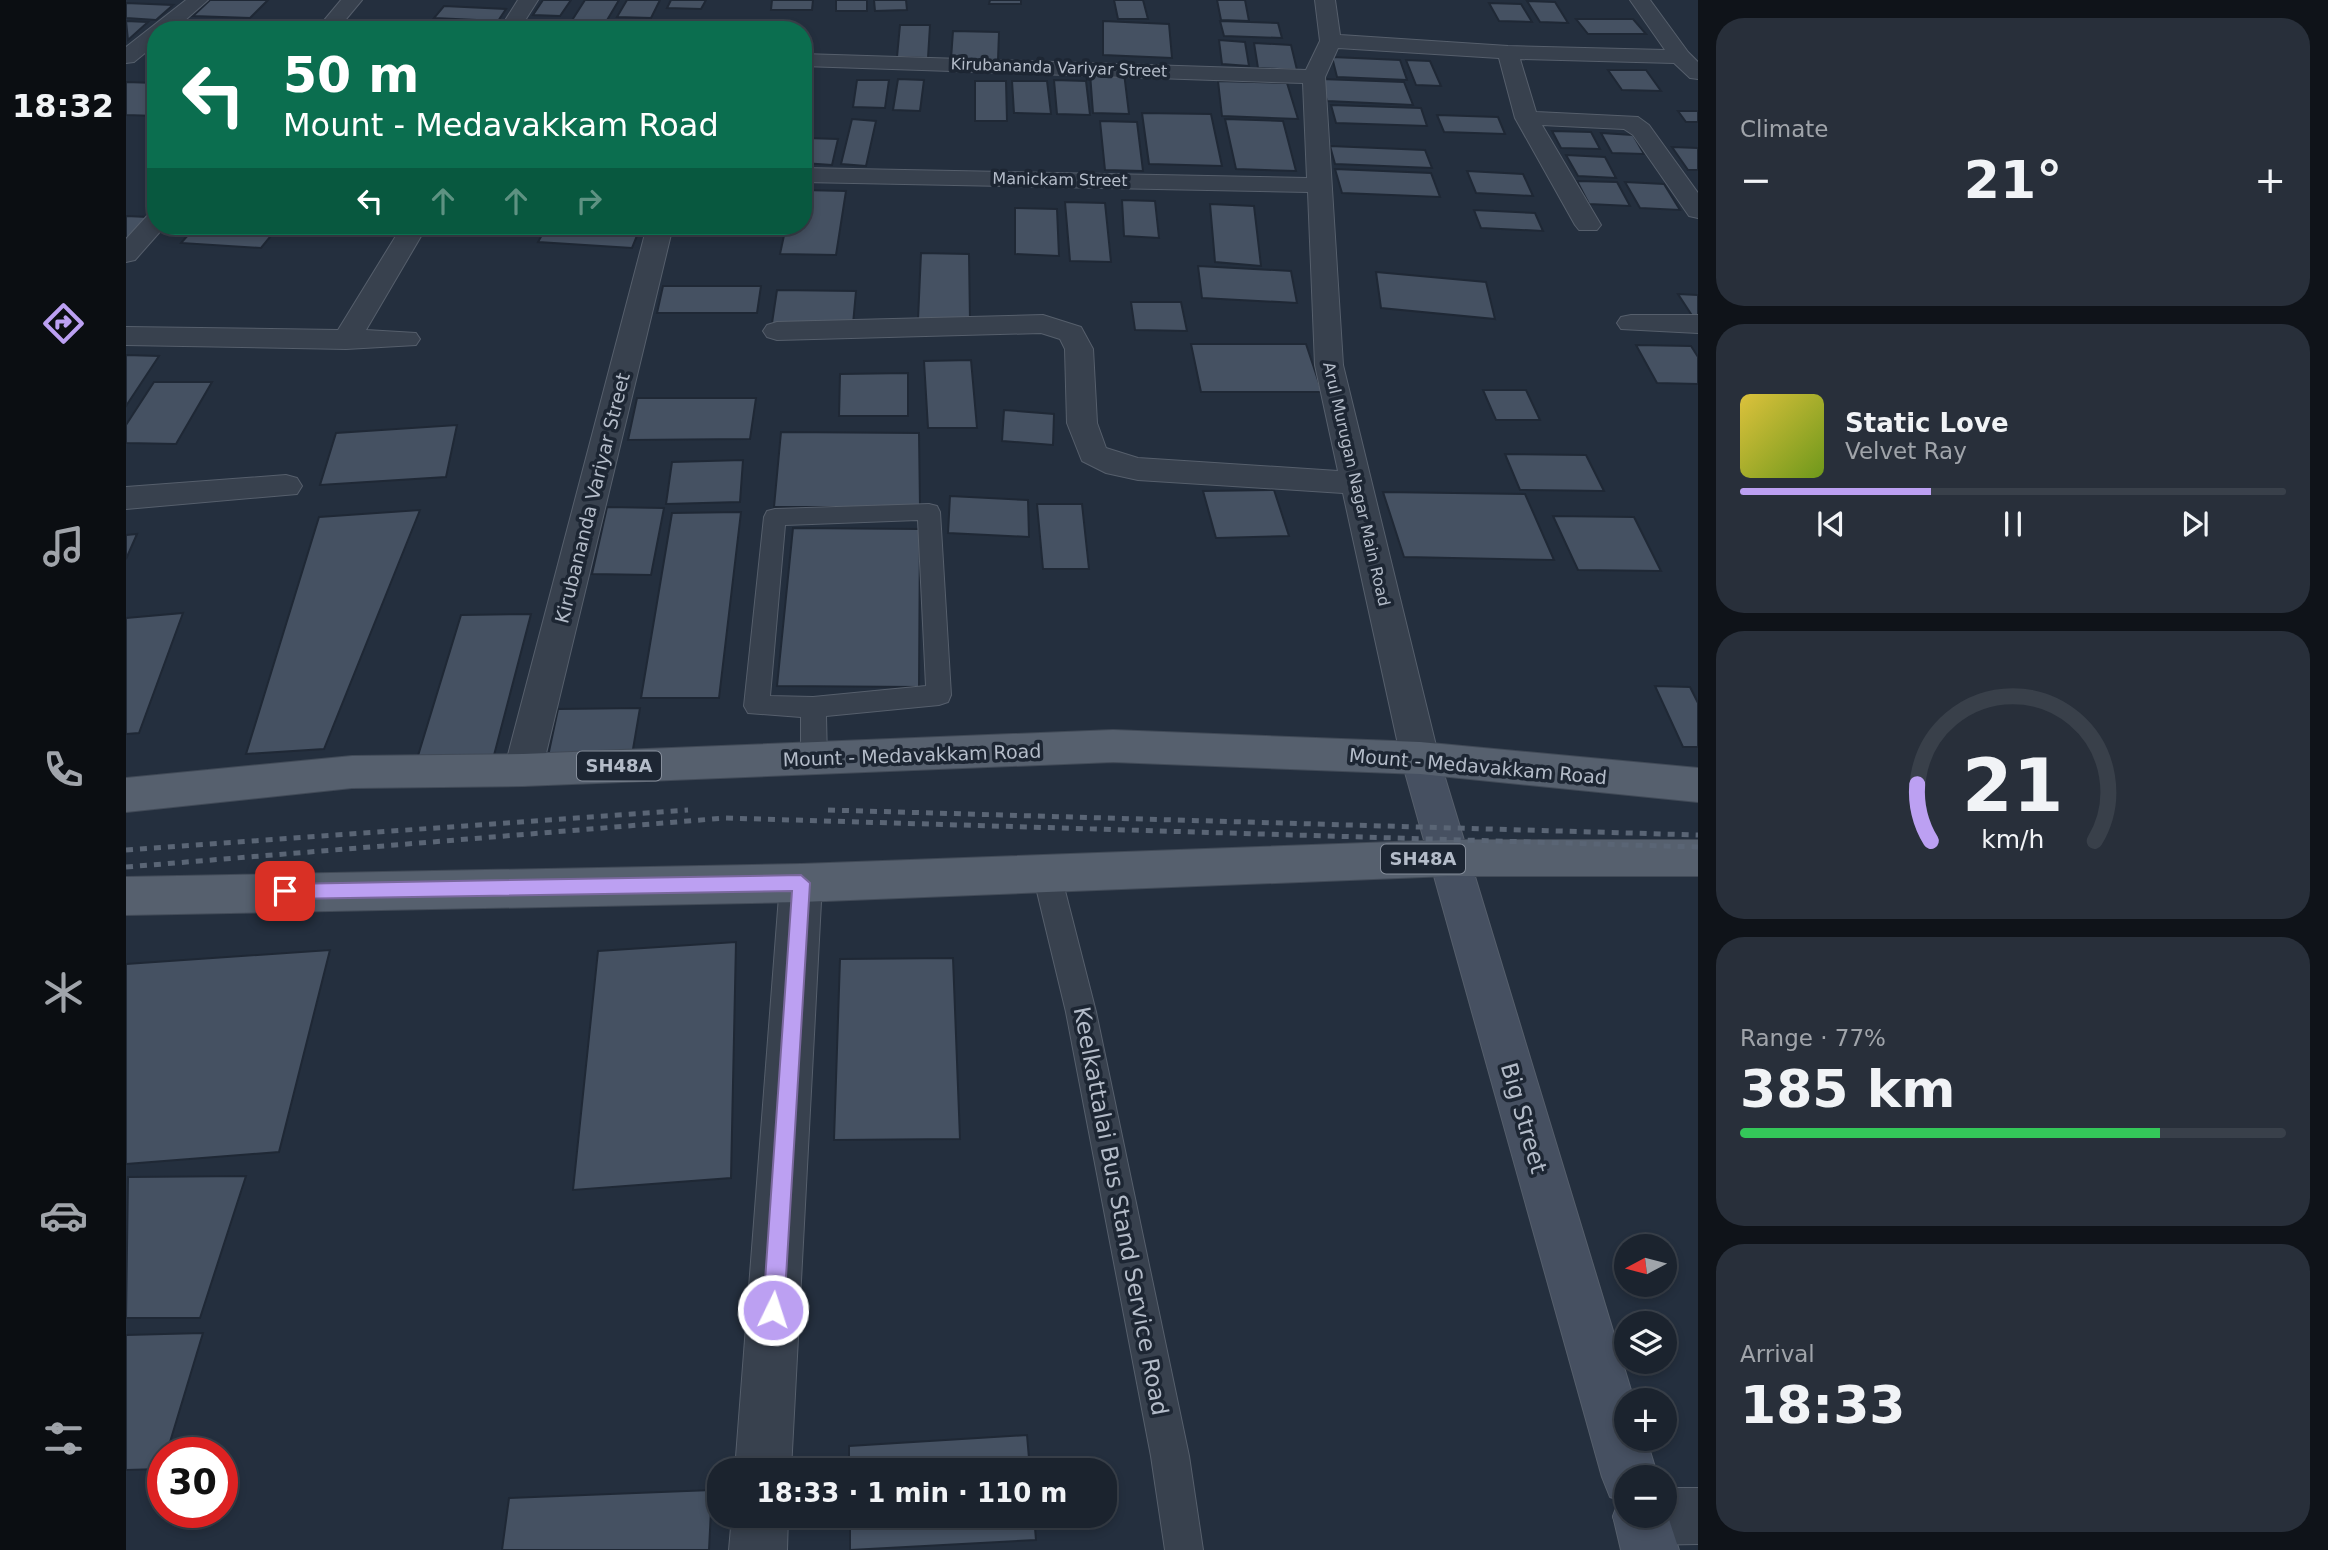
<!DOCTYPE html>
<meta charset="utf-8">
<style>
body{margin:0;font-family:"DejaVu Sans",sans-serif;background:#282f3a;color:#f1f3f6;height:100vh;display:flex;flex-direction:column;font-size:26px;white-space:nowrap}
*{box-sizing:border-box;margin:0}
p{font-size:23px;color:#a0a4aa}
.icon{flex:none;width:38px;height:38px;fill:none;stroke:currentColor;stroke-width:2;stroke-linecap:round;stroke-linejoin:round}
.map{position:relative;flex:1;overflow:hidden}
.side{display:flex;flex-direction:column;gap:18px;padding:18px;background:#0f1319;width:630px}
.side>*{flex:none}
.banner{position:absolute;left:21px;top:21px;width:665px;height:214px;border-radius:28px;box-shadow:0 4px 10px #0003,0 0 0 2px #39404a;background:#0b6e4f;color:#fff;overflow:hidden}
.needle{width:46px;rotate:263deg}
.tools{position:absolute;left:1488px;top:1234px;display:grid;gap:14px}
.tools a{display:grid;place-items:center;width:63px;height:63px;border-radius:50%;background:#1b232e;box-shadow:0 4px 10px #0003,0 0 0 2px #39404a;font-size:35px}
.speed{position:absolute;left:21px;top:1437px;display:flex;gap:14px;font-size:35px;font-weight:700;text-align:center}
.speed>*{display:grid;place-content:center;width:91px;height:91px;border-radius:50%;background:#1b232e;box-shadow:0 4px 10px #0003,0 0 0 2px #39404a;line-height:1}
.speed .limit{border:10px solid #d22;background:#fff;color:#111}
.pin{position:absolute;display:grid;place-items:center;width:60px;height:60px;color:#fff;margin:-30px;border-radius:14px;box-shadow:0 4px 10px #0006}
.me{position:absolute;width:77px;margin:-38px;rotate:4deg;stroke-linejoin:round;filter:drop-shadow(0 0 5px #0008)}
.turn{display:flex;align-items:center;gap:24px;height:147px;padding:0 21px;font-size:32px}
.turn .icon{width:91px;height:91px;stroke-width:2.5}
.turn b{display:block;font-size:49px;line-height:60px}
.lanes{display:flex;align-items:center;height:66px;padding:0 21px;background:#0003;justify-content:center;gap:35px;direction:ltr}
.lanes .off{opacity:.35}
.big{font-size:52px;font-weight:800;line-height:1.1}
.side .card{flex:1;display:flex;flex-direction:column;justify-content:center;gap:10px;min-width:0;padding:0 24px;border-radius:28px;background:#282f3a}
.side .dial{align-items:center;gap:0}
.dial svg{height:182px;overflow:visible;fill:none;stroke:#39404a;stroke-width:7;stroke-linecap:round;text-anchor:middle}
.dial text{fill:#f1f3f6;stroke:none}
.song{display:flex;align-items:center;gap:21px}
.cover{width:84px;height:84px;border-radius:10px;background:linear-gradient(135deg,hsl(50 70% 55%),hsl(80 70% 35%))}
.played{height:7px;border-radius:4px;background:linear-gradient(90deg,#bca0f2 35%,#39404a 35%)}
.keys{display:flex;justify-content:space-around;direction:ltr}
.heat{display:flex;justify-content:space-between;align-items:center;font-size:38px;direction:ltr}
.charge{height:10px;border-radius:5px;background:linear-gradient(90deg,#34c759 77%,#39404a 0)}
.trip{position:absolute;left:581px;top:1458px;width:410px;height:70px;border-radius:28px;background:#1b232e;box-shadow:0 4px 10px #0003,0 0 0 2px #39404a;font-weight:800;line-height:70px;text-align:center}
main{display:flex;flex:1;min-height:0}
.tab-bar{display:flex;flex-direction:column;width:126px;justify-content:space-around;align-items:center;background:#0b0e12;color:#a0a4aa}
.tab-bar .icon{width:49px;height:49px}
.tab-bar .selected{color:#bca0f2}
.tab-bar b{font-size:32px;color:#f1f3f6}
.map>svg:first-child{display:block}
.building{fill:#455162;stroke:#1f2835;stroke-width:2}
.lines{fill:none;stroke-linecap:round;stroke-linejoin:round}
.lane-casing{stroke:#565f6c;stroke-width:2}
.street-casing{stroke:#565f6c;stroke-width:2}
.secondary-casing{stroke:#565f6c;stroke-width:2}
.primary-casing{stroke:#414a57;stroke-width:2}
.lane{fill:#38414e;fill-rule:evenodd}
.street{fill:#38414e;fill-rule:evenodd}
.secondary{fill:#465061;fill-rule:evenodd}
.primary{fill:#56606e;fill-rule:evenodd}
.rail{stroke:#5a6575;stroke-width:5;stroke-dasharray:7 7;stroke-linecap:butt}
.route{fill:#bca0f2;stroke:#7a689d;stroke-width:2}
.labels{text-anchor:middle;stroke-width:7;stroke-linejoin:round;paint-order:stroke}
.far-street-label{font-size:16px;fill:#b4bcc9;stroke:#1d2633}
.shield{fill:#1d2633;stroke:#878f9c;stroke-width:2}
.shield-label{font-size:18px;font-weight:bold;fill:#b4bcc9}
.street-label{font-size:19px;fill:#b4bcc9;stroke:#1d2633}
.near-street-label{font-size:23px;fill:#b4bcc9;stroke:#1d2633}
</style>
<main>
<nav class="tab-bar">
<b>18:32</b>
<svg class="icon selected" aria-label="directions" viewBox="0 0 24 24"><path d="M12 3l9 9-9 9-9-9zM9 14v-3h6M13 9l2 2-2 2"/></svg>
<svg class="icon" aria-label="music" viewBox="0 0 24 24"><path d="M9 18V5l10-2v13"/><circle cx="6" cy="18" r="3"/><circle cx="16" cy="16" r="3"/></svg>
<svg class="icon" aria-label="phone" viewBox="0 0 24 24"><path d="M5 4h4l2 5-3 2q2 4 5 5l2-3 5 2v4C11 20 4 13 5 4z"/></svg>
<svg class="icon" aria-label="climate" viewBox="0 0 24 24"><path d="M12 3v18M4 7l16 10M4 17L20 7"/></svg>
<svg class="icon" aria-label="car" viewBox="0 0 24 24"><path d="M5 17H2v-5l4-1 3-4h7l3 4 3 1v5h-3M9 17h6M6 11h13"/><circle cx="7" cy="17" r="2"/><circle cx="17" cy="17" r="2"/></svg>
<svg class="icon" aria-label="filters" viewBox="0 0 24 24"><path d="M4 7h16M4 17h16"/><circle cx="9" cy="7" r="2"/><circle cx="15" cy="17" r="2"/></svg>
</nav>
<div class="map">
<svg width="1572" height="1550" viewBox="0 0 1572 1550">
<rect width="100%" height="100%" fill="#242f3e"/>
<path class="building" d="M 84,0 L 142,0 L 124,18 L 67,16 Z
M 417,0 L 445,0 L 434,16 L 407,15 Z
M 459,0 L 493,0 L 477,27 L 443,25 Z
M 501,0 L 534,0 L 525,18 L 491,17 Z
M 545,0 L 580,0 L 575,9 L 541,8 Z
M 646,0 L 687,0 L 686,10 L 645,10 Z
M 710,0 L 741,0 L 741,11 L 710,11 Z
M 748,0 L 780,0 L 781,10 L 749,11 Z
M 864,0 L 895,0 L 895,4 L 863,4 Z
M 988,0 L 1017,0 L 1022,19 L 992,19 Z
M 1091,0 L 1119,0 L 1123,21 L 1095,20 Z
M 1401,1 L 1429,2 L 1442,23 L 1414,22 Z
M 0,3 L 47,5 L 30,20 L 0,18 Z
M 1363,3 L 1395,4 L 1406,22 L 1373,21 Z
M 318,6 L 380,9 L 372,21 L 308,18 Z
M 1450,19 L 1507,19 L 1520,34 L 1462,34 Z
M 61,20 L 114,22 L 106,30 L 50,30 Z
M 0,21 L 22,22 L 2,40 Z
M 977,21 L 1043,24 L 1046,58 L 977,55 Z
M 1094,21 L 1152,23 L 1156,38 L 1098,36 Z
M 774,25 L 804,25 L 802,58 L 771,57 Z
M 827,31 L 873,32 L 872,60 L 825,59 Z
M 1093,40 L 1119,42 L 1123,66 L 1096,64 Z
M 1128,43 L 1165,45 L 1171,70 L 1132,68 Z
M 1206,57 L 1274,60 L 1281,80 L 1211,77 Z
M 1280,60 L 1304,61 L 1315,86 L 1290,85 Z
M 1482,70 L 1520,70 L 1535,91 L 1496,90 Z
M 964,73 L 998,73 L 1003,114 L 967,113 Z
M 772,79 L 798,80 L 794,111 L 767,110 Z
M 1195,79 L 1278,82 L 1287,105 L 1201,101 Z
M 731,80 L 763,80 L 759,108 L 727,107 Z
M 928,80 L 960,81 L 964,115 L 931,114 Z
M 849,81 L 880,81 L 881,121 L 849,121 Z
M 886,81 L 921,81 L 925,114 L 888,113 Z
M 1092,81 L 1161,83 L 1172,119 L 1096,116 Z
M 0,82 L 30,83 L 30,116 L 0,115 Z
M 1205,105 L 1295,108 L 1301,126 L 1210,123 Z
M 1552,111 L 1572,111 L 1572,122 L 1560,122 Z
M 1016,113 L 1085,114 L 1096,166 L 1023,164 Z
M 1311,115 L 1372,117 L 1379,134 L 1318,132 Z
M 726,119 L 750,121 L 740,166 L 715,164 Z
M 1099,119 L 1157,121 L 1170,171 L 1110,169 Z
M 974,121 L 1011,122 L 1017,171 L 979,170 Z
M 1426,131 L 1465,132 L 1474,149 L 1435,148 Z
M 1475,133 L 1507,135 L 1518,154 L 1486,153 Z
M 681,138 L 712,139 L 706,165 L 677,163 Z
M 1204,146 L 1299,150 L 1306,168 L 1209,164 Z
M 1546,147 L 1572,148 L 1572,170 L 1562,170 Z
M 1440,155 L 1479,157 L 1490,178 L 1452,176 Z
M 1209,169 L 1305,173 L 1314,197 L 1216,193 Z
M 1341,171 L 1397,174 L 1407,196 L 1350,193 Z
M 1451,181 L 1491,182 L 1504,206 L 1463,204 Z
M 1499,182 L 1538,184 L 1554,210 L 1514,208 Z
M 677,190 L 720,191 L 710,255 L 654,254 L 660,226 L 677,226 Z
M 996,200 L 1029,201 L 1033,238 L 998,236 Z
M 939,202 L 979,203 L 985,262 L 944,261 Z
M 1084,204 L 1128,206 L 1135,266 L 1089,262 Z
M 889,208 L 931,209 L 933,256 L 889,254 Z
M 1348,210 L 1409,213 L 1417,231 L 1355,228 Z
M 0,216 L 22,217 L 0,241 Z
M 70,226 L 153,226 L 135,248 L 55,243 Z
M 421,226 L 515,226 L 506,248 L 412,242 Z
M 795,253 L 843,254 L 844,321 L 792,320 Z
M 1072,266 L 1165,271 L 1171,303 L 1076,298 Z
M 1250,272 L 1360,282 L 1369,319 L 1255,308 Z
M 537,286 L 635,286 L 631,313 L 531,313 Z
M 651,290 L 730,291 L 727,324 L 646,323 Z
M 1552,294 L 1572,295 L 1572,317 L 1567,317 Z
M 1005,302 L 1055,302 L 1061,331 L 1009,330 Z
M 1065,344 L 1180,344 L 1196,392 L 1075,392 Z
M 1510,345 L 1565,346 L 1572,357 L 1572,384 L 1531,383 Z
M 0,355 L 33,356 L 0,406 Z
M 845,360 L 851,428 L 802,428 L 798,361 Z
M 782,373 L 782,416 L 713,416 L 714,374 Z
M 28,382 L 86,382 L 50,444 L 0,443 L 0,425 Z
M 1357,390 L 1400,390 L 1414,420 L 1370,420 Z
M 511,398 L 630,398 L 624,439 L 502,440 Z
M 878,410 L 928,414 L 927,445 L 876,441 Z
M 331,425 L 320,477 L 194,485 L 210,433 Z
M 655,432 L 793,433 L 794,507 L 648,507 Z
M 1379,454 L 1460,455 L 1478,491 L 1394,490 Z
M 617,460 L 614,502 L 540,504 L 546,462 Z
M 1148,490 L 1163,536 L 1090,538 L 1077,491 Z
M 1257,492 L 1399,494 L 1428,560 L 1278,557 Z
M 824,496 L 902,500 L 903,537 L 822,533 Z
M 911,504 L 956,504 L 963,569 L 917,569 Z
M 481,507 L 538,508 L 525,575 L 466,574 Z
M 294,510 L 198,749 L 120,754 L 193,517 Z
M 615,512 L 593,698 L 515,698 L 546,513 Z
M 1427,516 L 1508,517 L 1535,571 L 1452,570 Z
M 667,528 L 794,529 L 793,687 L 651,686 Z
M 11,534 L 0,559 L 0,535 Z
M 57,613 L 13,733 L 0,734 L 0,618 Z
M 405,614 L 367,759 L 291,759 L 335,615 Z
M 1529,686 L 1564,687 L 1572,703 L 1572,747 L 1557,747 Z
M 514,708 L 505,761 L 421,761 L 432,709 Z
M 610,942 L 605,1178 L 447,1190 L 472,951 Z
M 204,950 L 153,1152 L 0,1164 L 0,964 Z
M 827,958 L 834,1139 L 708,1140 L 714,959 Z
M 120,1176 L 74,1318 L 0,1318 L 2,1177 Z
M 77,1333 L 41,1452 L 37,1452 L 36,1469 L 0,1470 L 0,1335 Z
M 901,1435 L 904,1470 L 723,1470 L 723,1446 Z
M 586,1490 L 583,1550 L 376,1550 L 383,1498 Z
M 724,1516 L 908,1516 L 910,1540 L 724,1550 Z"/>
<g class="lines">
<g class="lane-casing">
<path id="lane" d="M 803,504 L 811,506 L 814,512 L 825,695 L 822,702 L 813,705 L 700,716 L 701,759 L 697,767 L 688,770 L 679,767 L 675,759 L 675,717 L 622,713 L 618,706 L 638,517 L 641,511 L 649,509 ZM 792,520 L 800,686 L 687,697 L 644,696 L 659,525 Z
M 921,862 L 931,866 L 935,875 L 970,1012 L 1063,1456 L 1077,1550 L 1039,1550 L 1025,1456 L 940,1012 L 907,875 L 911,866 Z"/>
</g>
<g class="street-casing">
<path id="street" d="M 60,0 L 82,0 L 48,30 L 30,30 L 30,44 L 8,62 L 0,63 L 0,47 Z
M 215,0 L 236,0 L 211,30 L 190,30 Z
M 392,0 L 412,0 L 393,30 L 373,30 Z
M 1189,0 L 1209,0 L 1214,35 L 1382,46 L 1539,50 L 1504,0 L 1524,0 L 1562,52 L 1572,62 L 1572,79 L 1564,78 L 1548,63 L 1394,59 L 1410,112 L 1512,117 L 1523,125 L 1572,193 L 1572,218 L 1563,216 L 1507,135 L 1498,129 L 1416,125 L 1475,225 L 1471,230 L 1453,230 L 1449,225 L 1389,118 L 1373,58 L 1212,48 L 1199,77 L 1217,365 L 1313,758 L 1307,769 L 1294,774 L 1281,769 L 1275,758 L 1217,493 L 1012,480 L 980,473 L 956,461 L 941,423 L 939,349 L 934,339 L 915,333 L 651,340 L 641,337 L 637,331 L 641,325 L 651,322 L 917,315 L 955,327 L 967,349 L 971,423 L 980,448 L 1012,458 L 1212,471 L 1189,365 L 1182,192 L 677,182 L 677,168 L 1181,178 L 1177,83 L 677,66 L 677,54 L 1180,70 L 1194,41 Z
M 30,214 L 30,226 L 39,226 L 9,260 L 0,262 L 0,239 L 21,216 Z
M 276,226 L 301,226 L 240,330 L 290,333 L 294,339 L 290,345 L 220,349 L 0,345 L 0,327 L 212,330 Z
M 521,226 L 547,226 L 416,770 L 411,782 L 397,786 L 383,782 L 378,770 Z
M 1505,315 L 1572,315 L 1572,333 L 1495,329 L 1491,323 L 1495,317 Z
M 160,475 L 171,478 L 176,486 L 171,494 L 0,509 L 0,487 Z
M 675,864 L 690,870 L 696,883 L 665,1470 L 609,1470 L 654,883 L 660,870 Z
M 1538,1488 L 1572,1488 L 1572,1544 L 1515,1545 L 1495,1537 L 1487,1517 L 1495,1497 L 1500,1495 L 1500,1516 L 1538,1516 Z
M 606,1516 L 662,1516 L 661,1550 L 603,1550 Z"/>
</g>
<g class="secondary-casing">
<path id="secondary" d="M 1294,742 L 1307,747 L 1313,758 L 1508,1400 L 1500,1400 L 1500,1438 L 1520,1438 L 1532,1477 L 1500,1477 L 1500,1516 L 1538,1516 L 1538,1504 L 1553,1550 L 1495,1550 L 1487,1516 L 1493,1500 L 1484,1497 L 1476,1477 L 1275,758 L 1281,747 Z"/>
</g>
<g class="primary-casing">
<path id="primary" d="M 987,730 L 1294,742 L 1572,768 L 1572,802 L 1294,774 L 987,762 L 397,786 L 226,788 L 0,812 L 0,778 L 226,756 L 397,754 Z
M 1322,840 L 1572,840 L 1572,876 L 1322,876 L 675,902 L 0,915 L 0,877 L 675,864 Z"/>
</g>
<use href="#lane" class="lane"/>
<use href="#street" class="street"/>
<use href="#secondary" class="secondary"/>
<use href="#primary" class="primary"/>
<path class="rail" d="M 702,810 L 1572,835
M 0,850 L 562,810
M 0,867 L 599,818 L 1572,847"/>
</g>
<path class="route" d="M 675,875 L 684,883 L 658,1310 L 655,1317 L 647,1321 L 640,1317 L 637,1310 L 666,891 L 159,899 L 150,891 L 159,884 Z"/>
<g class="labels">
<g class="far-street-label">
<text transform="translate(933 67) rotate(2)" y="6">Kirubananda Variyar Street</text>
<text transform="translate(934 179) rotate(1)" y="6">Manickam Street</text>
<text transform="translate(1231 484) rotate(77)" y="6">Arul Murugan Nagar Main Road</text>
</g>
<g class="shield">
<rect x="451" y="751.5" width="84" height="29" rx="5"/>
<rect x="1255" y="844.5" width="84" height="29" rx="5"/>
</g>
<g class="shield-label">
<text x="493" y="772">SH48A</text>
<text x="1297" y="865">SH48A</text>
</g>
<g class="street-label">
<text transform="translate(466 498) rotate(-76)" y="7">Kirubananda Variyar Street</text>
<text transform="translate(786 755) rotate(-2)" y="7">Mount - Medavakkam Road</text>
<text transform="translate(1352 766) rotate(5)" y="7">Mount - Medavakkam Road</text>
</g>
<g class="near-street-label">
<text transform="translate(1398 1118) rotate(74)" y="8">Big Street</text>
<text transform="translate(995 1211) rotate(79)" y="8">Keelkattalai Bus Stand Service Road</text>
</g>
</g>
</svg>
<div class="tools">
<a><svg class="needle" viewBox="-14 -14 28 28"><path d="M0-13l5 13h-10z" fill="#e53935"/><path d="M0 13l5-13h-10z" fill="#a0a4aa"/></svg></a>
<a><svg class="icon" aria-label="layers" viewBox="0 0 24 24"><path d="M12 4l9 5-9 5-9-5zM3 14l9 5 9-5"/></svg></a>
<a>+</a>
<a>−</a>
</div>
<div class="speed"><div class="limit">30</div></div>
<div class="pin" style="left:159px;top:891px;background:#d93025"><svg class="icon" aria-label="arrive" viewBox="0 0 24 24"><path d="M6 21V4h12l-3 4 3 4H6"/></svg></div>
<svg class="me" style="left:647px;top:1310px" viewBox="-20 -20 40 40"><circle r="17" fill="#bca0f2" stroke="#fff" stroke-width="3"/><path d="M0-11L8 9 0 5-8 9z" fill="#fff"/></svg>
<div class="trip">18:33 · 1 min · 110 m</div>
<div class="banner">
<div class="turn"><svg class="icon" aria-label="left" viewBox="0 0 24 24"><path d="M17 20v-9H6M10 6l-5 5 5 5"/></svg><div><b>50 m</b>Mount - Medavakkam Road</div></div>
<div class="lanes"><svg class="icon" aria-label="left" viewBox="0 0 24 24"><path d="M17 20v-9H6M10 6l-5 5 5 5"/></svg><svg class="icon off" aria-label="ahead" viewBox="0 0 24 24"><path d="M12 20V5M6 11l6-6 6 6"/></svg><svg class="icon off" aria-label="ahead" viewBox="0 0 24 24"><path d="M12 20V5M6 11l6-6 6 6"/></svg><svg class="icon off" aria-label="right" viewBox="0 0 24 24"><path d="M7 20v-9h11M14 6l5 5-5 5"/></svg></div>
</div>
</div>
<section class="side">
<div class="card"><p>Climate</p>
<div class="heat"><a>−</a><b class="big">21°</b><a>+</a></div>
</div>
<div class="card">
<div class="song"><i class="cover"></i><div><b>Static Love</b><p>Velvet Ray</p></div></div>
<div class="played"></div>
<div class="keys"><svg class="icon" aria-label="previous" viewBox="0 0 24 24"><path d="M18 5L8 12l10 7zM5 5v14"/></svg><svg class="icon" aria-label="pause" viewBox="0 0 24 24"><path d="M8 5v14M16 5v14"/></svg><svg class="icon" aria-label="next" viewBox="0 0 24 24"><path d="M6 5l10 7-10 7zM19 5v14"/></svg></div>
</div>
<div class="card dial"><svg viewBox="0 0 100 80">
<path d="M14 69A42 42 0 1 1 86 69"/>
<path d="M14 69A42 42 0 0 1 8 44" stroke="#bca0f2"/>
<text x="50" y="56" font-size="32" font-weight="700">21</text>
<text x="50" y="72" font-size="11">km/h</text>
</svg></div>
<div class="card"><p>Range · 77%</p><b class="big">385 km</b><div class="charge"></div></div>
<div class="card"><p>Arrival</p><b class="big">18:33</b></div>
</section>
</main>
